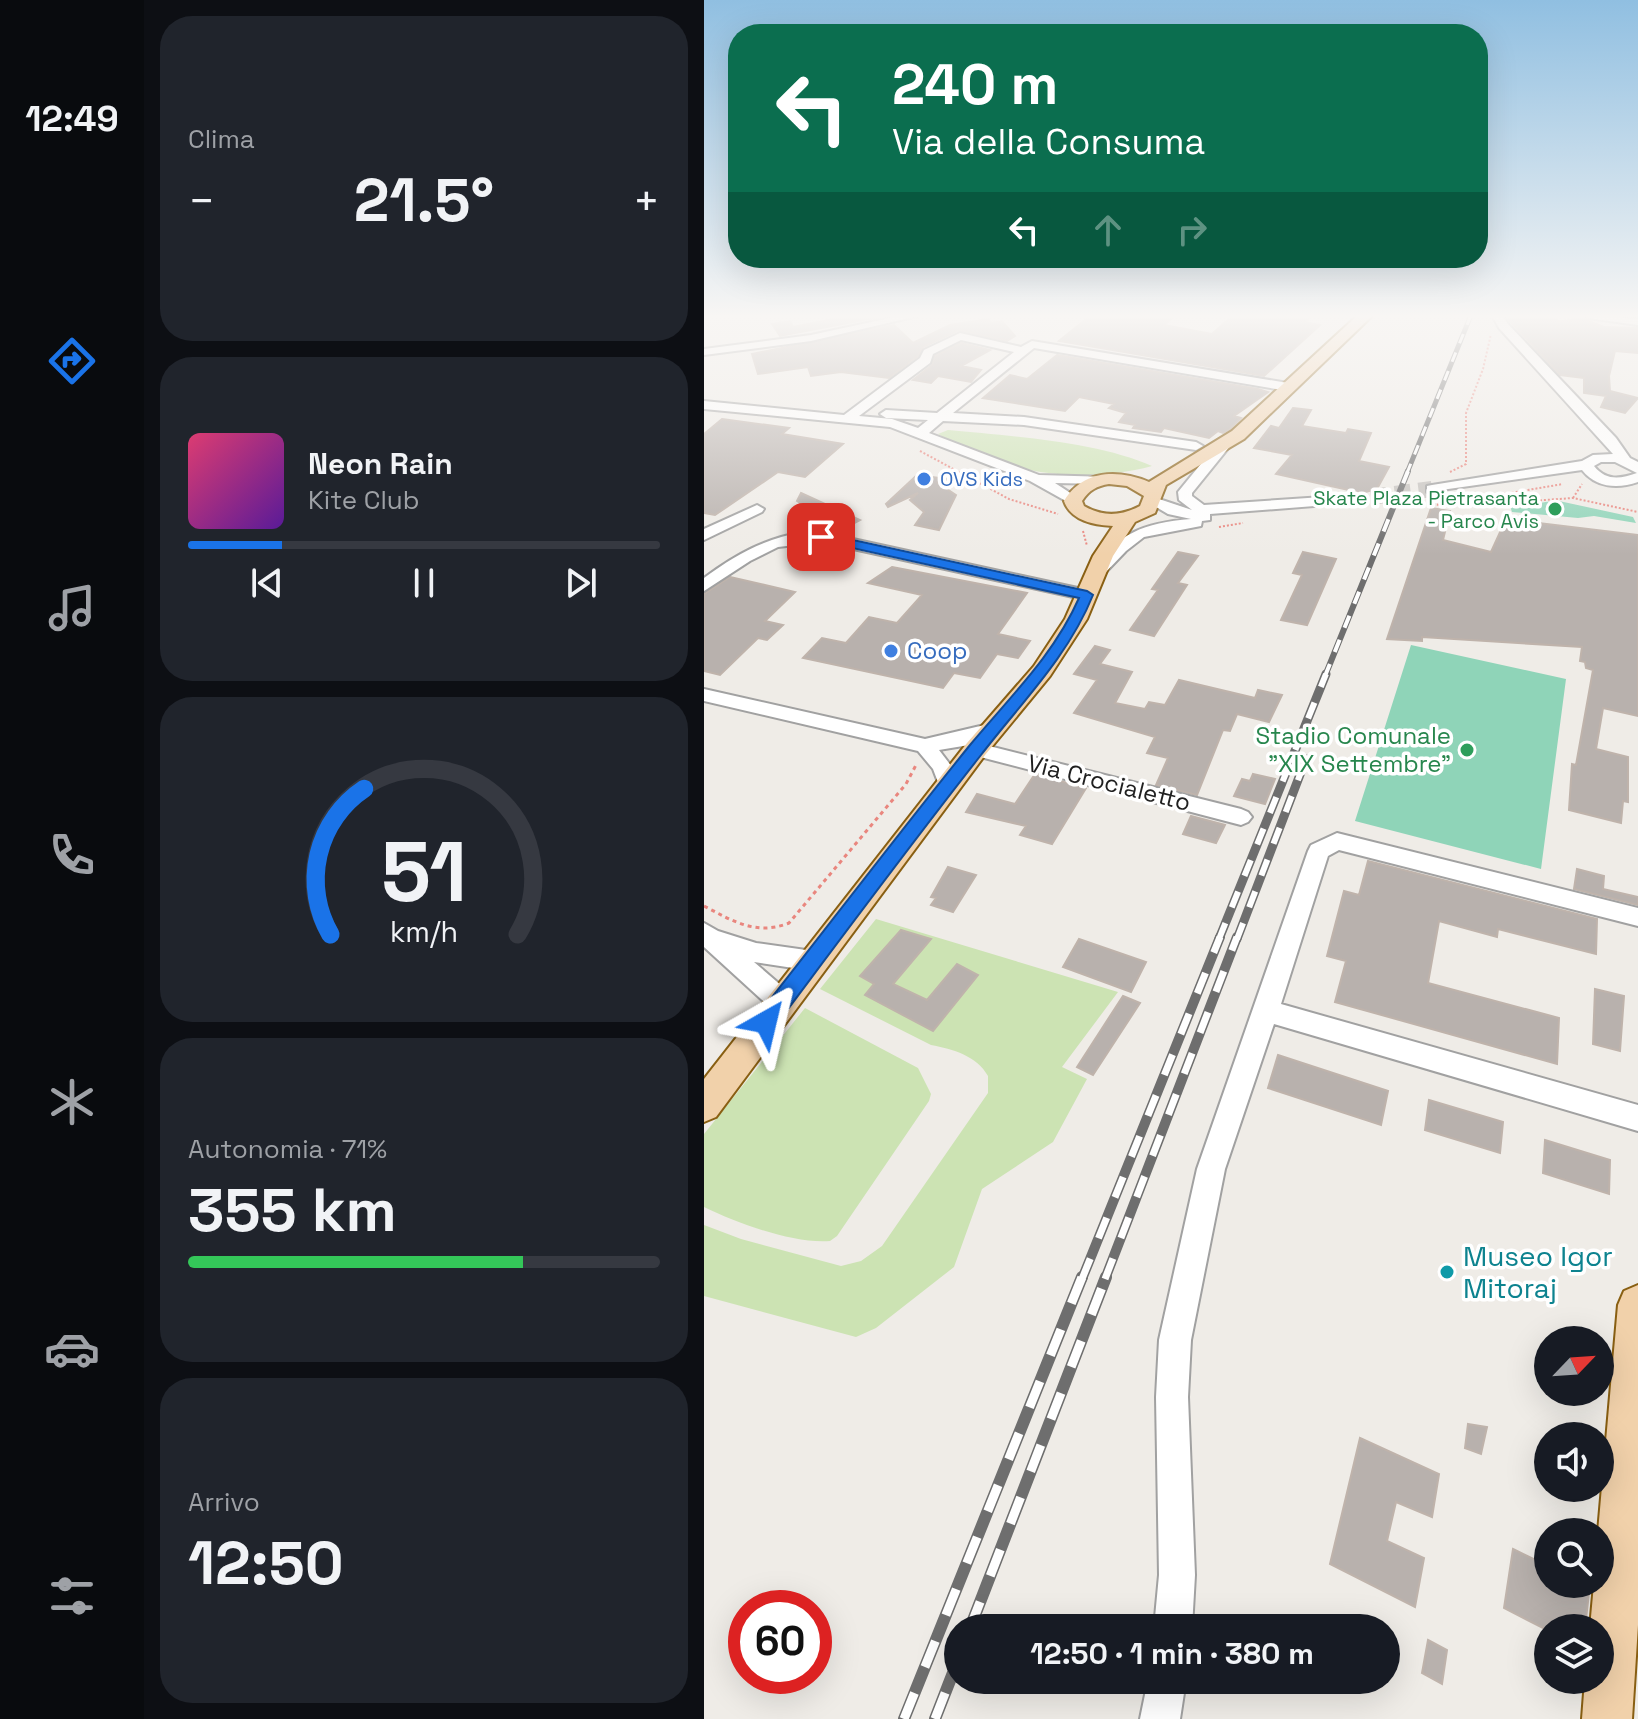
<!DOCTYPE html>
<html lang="it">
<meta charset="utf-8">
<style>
body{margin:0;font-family:"Space Grotesk",sans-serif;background:#20242c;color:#f1f3f6;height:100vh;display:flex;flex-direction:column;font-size:30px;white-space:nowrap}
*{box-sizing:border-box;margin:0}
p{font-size:26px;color:#9ea1a6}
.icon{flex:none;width:44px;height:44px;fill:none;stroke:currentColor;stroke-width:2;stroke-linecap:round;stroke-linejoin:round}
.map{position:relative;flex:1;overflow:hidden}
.sheet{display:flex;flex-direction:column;gap:16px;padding:16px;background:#0d0f14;width:560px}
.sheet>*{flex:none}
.guide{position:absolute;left:24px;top:24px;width:760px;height:244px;border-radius:32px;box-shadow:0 8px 32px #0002;background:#0b6e4f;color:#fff;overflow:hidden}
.needle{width:52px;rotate:65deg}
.fabs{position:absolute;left:830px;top:1326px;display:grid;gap:16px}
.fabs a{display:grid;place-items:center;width:80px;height:80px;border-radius:50%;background:#171b24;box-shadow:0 8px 32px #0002;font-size:40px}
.speed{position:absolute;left:24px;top:1590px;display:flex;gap:16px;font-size:40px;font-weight:700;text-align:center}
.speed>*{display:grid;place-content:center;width:104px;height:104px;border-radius:50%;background:#171b24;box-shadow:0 8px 32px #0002;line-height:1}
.speed .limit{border:12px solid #d22;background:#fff;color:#111}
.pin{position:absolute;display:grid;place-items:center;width:68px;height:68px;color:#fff;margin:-34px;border-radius:16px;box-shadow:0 4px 12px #0006}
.me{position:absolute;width:88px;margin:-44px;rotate:37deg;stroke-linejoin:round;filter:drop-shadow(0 0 6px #0008)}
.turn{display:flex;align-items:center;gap:28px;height:168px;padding:0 32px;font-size:36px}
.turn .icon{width:104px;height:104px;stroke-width:2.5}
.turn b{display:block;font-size:56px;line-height:68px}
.lanes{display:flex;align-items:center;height:76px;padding:0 32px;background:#0003;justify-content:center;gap:40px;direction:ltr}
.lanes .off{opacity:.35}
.big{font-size:60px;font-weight:800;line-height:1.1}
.sheet .widget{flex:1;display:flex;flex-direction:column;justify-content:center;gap:12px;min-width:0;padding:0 28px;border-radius:32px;background:#20242c}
.sheet .dial{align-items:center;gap:0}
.dial svg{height:208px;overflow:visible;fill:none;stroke:#363941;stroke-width:7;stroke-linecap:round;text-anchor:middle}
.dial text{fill:#f1f3f6;stroke:none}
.song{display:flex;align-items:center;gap:24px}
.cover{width:96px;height:96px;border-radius:12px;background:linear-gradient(135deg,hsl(340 70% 55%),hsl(270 70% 35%))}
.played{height:8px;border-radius:4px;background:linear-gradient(90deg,#1a73e8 20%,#363941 20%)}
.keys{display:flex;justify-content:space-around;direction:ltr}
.heat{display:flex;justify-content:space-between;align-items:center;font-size:44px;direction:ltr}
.charge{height:12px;border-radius:6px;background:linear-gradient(90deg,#34c759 71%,#363941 0)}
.trip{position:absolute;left:240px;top:1614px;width:456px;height:80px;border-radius:40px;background:#171b24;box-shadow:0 8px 32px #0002;font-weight:800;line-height:80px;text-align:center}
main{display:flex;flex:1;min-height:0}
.tabs{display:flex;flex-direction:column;width:144px;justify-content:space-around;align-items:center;background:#090b0e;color:#9ea1a6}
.tabs .icon{width:56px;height:56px}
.tabs .current{color:#1a73e8}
.tabs b{font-size:36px;color:#f1f3f6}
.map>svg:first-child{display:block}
.grass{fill:#cce3b3}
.pitch{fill:#8fd4b8}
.building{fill:#b8b1ad;stroke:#bfb3ab;stroke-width:2}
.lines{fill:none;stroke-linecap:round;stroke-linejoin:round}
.minor-tunnel{stroke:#c6c3bf;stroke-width:16;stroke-dasharray:16 8;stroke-linecap:butt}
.minor-casing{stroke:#a1a1a1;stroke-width:4}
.major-casing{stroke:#895f12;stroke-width:4}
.path-far1{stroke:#e9867e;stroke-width:2;stroke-dasharray:2 2;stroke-linecap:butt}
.path{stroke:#e9867e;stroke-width:3;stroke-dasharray:4 4;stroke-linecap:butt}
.minor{fill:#fff;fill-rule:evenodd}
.major{fill:#f1d1aa;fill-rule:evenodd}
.rail-far4-casing{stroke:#6e6e6e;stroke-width:5}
.rail-far3-casing{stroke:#6e6e6e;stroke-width:6}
.rail-far2-casing{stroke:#6e6e6e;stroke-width:9}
.rail-far1-casing{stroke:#6e6e6e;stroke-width:10}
.rail-casing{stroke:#6e6e6e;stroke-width:12}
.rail-far4{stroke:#fff;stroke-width:3;stroke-dasharray:10;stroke-linecap:butt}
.rail-far3{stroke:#fff;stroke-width:4;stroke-dasharray:13;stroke-linecap:butt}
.rail-far2{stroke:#fff;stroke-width:6;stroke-dasharray:17;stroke-linecap:butt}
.rail-far1{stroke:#fff;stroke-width:7;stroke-dasharray:22;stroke-linecap:butt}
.rail{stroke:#fff;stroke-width:9;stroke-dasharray:28;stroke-linecap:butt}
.route{fill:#1a73e8;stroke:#114b97;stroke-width:2}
.shop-dot{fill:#3f7fe0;stroke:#fff;stroke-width:3}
.leisure-dot{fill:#2e9e5b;stroke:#fff;stroke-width:3}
.culture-dot{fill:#0f9aa8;stroke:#fff;stroke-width:3}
.labels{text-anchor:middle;stroke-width:7;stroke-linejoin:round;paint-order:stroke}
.far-shop-label{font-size:20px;fill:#366cbe;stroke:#fff;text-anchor:start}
.far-leisure-label{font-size:20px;fill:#27864d;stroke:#fff;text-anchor:end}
.shop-label{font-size:24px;fill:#366cbe;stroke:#fff;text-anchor:start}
.leisure-label{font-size:24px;fill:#27864d;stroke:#fff;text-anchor:end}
.street-label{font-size:24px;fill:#202020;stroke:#fff}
.near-culture-label{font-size:28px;fill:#0d838f;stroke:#fff;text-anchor:start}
</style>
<main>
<nav class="tabs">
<b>12:49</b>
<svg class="icon current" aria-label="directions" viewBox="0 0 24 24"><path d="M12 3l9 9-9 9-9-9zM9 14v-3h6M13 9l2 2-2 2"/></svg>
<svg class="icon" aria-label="music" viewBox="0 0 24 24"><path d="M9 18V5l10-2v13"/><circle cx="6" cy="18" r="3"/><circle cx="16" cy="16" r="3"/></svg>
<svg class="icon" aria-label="phone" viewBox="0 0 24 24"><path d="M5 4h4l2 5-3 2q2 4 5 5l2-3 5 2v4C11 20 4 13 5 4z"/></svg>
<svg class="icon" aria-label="climate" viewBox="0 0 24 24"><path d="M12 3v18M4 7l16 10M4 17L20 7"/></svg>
<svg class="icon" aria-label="car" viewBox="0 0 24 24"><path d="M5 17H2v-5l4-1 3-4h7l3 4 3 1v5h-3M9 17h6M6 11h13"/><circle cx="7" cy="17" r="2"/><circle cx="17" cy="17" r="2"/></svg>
<svg class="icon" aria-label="filters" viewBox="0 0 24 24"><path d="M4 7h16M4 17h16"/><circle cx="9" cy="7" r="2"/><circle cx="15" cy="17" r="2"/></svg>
</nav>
<section class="sheet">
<div class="widget"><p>Clima</p>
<div class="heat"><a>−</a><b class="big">21.5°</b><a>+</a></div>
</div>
<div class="widget">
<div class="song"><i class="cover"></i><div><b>Neon Rain</b><p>Kite Club</p></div></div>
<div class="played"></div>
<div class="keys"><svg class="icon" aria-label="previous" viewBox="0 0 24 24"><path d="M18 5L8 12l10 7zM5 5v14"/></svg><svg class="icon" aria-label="pause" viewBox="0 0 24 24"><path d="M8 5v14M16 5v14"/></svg><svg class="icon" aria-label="next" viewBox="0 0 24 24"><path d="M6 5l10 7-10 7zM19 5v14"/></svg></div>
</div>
<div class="widget dial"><svg viewBox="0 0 100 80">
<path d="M14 69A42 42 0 1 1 86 69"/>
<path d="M14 69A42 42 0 0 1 27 13" stroke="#1a73e8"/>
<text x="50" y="56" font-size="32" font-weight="700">51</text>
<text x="50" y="72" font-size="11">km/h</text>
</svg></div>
<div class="widget"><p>Autonomia · 71%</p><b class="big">355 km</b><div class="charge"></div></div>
<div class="widget"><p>Arrivo</p><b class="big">12:50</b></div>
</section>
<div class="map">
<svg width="934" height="1719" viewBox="0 0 934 1719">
<rect width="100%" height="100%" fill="#efece7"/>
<path class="grass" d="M 244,430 C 306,436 392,441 448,466 C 377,485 297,474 234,434 Z
M 172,919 L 414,992 L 358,1067 L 383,1079 L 349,1142 L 278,1189 L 250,1267 L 172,1328 L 152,1337 L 0,1296 L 0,1225 L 37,1239 L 137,1266 L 157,1261 L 178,1246 L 284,1093 L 284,1076 C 273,1056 249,1049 227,1045 L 116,989 Z
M 101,1008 L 214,1068 L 227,1094 L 225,1101 L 133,1236 L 126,1241 C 89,1244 33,1223 0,1207 L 0,1134 Z"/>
<path class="pitch" d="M 855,501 L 929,517 L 932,523 L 890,516 L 874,518 L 808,512 L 806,506 C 823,507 838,501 855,501 Z
M 707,645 L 862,679 L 837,869 L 651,821 Z"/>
<path class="building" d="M 149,315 L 166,315 L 170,318 L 76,336 L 68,324 L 86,321 L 89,327 Z
M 404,315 L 472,315 L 460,325 L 508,334 L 529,315 L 608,315 L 601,322 L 616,325 L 560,376 L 355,341 L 386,316 L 404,319 Z
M 823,315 L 845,315 L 855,321 L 879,319 L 900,327 L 934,328 L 934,353 L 911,351 L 905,376 L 906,391 L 934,398 L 921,413 L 897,407 L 902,396 L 880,393 L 880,378 L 856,375 L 803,318 Z
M 284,319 L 287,323 L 298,321 L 311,336 L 303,341 L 255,330 L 219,347 L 214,356 L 185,378 L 137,372 L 107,376 L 104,367 L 54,374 L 48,354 L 190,325 L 209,343 L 246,325 Z
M 257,343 L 286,350 L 257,366 L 277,370 L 267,382 L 234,376 L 227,383 L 209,380 L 228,365 L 231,356 Z
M 353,355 L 554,389 L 564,392 L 530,416 L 537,418 L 526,429 L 519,433 L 514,431 L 505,438 L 460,428 L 457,432 L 429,428 L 431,425 L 415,422 L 422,413 L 405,408 L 410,404 L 375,397 L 361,411 L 279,398 L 306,375 L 323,379 Z
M 589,408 L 607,410 L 598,426 L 642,433 L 644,429 L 667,433 L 655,461 L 685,467 L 673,489 L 658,493 L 572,474 L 588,455 L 550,448 L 567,426 L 575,428 Z
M 18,419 L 85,428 L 78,434 L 139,444 L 101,477 L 74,472 L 11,515 L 0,513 L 0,434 Z
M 213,475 L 243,479 L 234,483 L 252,495 L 235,530 L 211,525 L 220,512 L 206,500 L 214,493 L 184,507 L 182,504 Z
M 97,493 L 156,520 L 137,530 L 93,501 Z
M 727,508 L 746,511 L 739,540 L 787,552 L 802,519 L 934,535 L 934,716 L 899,708 L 892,749 L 924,757 L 924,802 L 919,801 L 917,823 L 865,810 L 868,764 L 872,765 L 889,670 L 882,668 L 881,662 L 876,661 L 878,647 L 718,637 L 718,641 L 683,639 Z
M 474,552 L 494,556 L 474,583 L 483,585 L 450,636 L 426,630 L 454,590 L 448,589 Z
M 599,552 L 632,559 L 603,625 L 577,620 L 598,575 L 589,573 Z
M 188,567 L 323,593 L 294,634 L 326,641 L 314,658 L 293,654 L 276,678 L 250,673 L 239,688 L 99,658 L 118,638 L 142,643 L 165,617 L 193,623 L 218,595 L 164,583 Z
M 26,577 L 91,592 L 61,621 L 79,625 L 63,640 L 54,638 L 16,675 L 0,671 L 0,594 Z
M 391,646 L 406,650 L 396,664 L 428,672 L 411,703 L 441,709 L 445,702 L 461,705 L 475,680 L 551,698 L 554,690 L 578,695 L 565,722 L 533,714 L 526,731 L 519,730 L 493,795 L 452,785 L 464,758 L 443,753 L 451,737 L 370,713 L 393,680 L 370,674 Z
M 331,774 L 382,788 L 348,844 L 316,835 L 322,826 L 262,812 L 273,794 L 311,804 Z
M 549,774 L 571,779 L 561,804 L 530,796 L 538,779 L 546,781 Z
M 487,816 L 521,825 L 512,843 L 479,834 Z
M 664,861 L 893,919 L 892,954 L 794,929 L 793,937 L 735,921 L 724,983 L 855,1018 L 853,1064 L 631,1002 L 642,961 L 623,956 L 640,891 L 655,895 Z
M 244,867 L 272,875 L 249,912 L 227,905 L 232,898 L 227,897 Z
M 873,869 L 900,876 L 899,889 L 934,897 L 934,905 L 870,889 Z
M 197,930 L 227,939 L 189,984 L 223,1000 L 253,964 L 274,975 L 229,1031 L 161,995 L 170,984 L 156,976 Z
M 375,939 L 442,962 L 427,992 L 359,967 Z
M 891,989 L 920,996 L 916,1051 L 889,1044 Z
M 419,996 L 436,1003 L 389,1075 L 373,1067 Z
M 574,1055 L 684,1091 L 677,1125 L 564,1088 Z
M 725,1100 L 799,1122 L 796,1153 L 721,1130 Z
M 841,1140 L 906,1160 L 905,1194 L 839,1173 Z
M 764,1424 L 783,1427 L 777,1454 L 761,1448 Z
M 656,1438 L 735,1474 L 728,1517 L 692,1502 L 683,1541 L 720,1558 L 711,1607 L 626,1564 Z
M 809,1549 L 844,1566 L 844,1584 L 886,1584 L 881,1628 L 839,1628 L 800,1608 Z
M 724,1640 L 743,1650 L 738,1684 L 718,1673 Z"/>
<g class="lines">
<path class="minor-tunnel" d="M 667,497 L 728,489"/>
<g class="minor-casing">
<path id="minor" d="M 200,315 L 218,315 L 107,341 L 0,355 L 0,349 L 107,335 Z
M 788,315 L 798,315 L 804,324 L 912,438 L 926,458 L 934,462 L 934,482 C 914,489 892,488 878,470 L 723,492 L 723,486 L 728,485 L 878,461 L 889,455 L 909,454 L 795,328 ZM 897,462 L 911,462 L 933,473 C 916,479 902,481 890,466 Z
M 879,315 L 934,319 L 934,325 L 884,318 Z
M 256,333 L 317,347 L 328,341 L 584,383 L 590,387 L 584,391 L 330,348 L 249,413 L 320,417 L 492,442 L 499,446 L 492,450 L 320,425 L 239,421 L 225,433 L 335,475 L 406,477 L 408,480 L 401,484 L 351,483 L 374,498 L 374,504 L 369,505 L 326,481 L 186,427 L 0,409 L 0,401 L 140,415 L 216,358 L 220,350 ZM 257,340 L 310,352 L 233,413 L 182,410 L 176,414 L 182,418 L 224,420 L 214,428 L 188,419 L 155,416 L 226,363 L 229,354 Z
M 519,442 L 526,446 L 488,493 L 488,496 L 500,505 L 649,495 L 656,499 L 649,503 L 506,514 L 506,520 L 498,521 L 497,526 L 440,537 L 422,551 L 399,575 L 387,575 L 385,572 C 415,533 439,523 487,519 L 464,514 L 442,501 L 449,497 L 488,510 L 475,500 L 474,492 L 514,443 Z
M 53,505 L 60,509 L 58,512 L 0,540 L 0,529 Z
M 100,532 L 117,532 L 383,590 L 391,595 L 383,600 L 117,542 L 74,547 L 46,561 L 0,591 L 0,578 C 31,555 61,538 100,532 Z
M 0,689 L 221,739 L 289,723 L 296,725 L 299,730 L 296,735 L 273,743 L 537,809 L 544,812 L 548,817 L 544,822 L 537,825 L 265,754 L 262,749 L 265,745 L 235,750 L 248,767 L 254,785 L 251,790 L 237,790 L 229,769 L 214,751 L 0,701 Z
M 633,833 L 934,908 L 934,926 L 635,850 L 624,856 L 577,1004 L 934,1105 L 934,1131 L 570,1024 L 521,1169 L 487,1340 L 484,1397 L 491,1575 L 488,1628 L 450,1628 L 455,1575 L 452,1397 L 455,1340 L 493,1169 L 604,851 L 607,845 Z
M 0,923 L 14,931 L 52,943 L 109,951 L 118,954 L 121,961 L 118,968 L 109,971 L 50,962 L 86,993 L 89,1001 L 86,1009 L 77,1012 L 68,1009 L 0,947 Z
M 444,1680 L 482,1680 L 476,1719 L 436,1719 Z"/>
</g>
<g class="major-casing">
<path id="major" d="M 654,315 L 669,315 L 540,439 L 462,485 L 451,513 L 431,522 L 409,556 L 383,619 L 346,676 L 281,755 L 12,1117 L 0,1122 L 0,1079 L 263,743 L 330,666 L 361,619 L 389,556 L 409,526 C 390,525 367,521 360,501 C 379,470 413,469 445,482 L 528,431 ZM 405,484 L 423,486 L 440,496 L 436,506 C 417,516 399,517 380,506 L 378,501 C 385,490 393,486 405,484 Z
M 934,1285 L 934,1625 L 928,1719 L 878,1719 L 881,1680 L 896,1680 L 896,1628 L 886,1628 L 890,1584 L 896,1584 L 894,1532 L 914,1305 L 920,1291 Z"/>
</g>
<path class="path-far1" d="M 216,451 L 305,499 L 354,514
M 746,472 L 762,464 L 762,413 L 779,369 L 787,334
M 803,494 L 812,502 L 869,498 L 934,512
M 869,498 L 878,484
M 725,503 L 735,505 L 859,484
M 795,506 L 812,502
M 515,527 L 539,523
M 379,531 L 383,546"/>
<path class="path" d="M 0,906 C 29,921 52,936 85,923 L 202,784 L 212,765"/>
<use href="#minor" class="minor"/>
<use href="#major" class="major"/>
<g class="rail-far4-casing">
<path id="rail-far4" d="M 703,473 L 767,315"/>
</g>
<g class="rail-far3-casing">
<path id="rail-far3" d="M 621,676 L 704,471"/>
</g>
<g class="rail-far2-casing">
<path id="rail-far2" d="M 515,939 L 622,674
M 533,939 L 602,759"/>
</g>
<g class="rail-far1-casing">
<path id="rail-far1" d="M 378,1279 L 516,937
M 401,1279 L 533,937"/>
</g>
<g class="rail-casing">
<path id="rail" d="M 266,1628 L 402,1277
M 200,1719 L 378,1277
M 231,1719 L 254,1660"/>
</g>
<use href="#rail-far4" class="rail-far4"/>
<use href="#rail-far3" class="rail-far3"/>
<use href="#rail-far2" class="rail-far2"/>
<use href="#rail-far1" class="rail-far1"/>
<use href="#rail" class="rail"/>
</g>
<linearGradient id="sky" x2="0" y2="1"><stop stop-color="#90bfe1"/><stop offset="0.57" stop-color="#f8f6f4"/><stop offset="1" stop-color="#f8f6f4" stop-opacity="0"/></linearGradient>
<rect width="934" height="555" fill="url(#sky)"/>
<path class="route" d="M 117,533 L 383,591 L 389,595 C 364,657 317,703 277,755 C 206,845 138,937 69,1029 L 62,1031 L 54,1029 L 51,1022 L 54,1015 C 125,925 194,834 266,745 C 305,698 350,655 375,598 L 112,540 L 112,534 Z"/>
<g class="shop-dot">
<circle cx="220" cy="479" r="8"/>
<circle cx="187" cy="651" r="8"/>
</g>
<g class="leisure-dot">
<circle cx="851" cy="509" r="8"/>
<circle cx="763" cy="750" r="8"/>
</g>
<circle class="culture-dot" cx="743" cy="1272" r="8"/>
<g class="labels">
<g class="far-shop-label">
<text x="236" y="486">OVS Kids</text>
</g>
<g class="far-leisure-label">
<text x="835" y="505">Skate Plaza Pietrasanta<tspan x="835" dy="23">- Parco Avis</tspan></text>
</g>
<g class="shop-label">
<text x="203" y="659">Coop</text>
</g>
<g class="leisure-label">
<text x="747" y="744">Stadio Comunale<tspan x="747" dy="28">"XIX Settembre"</tspan></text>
</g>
<g class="street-label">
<text transform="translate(405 783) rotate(14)" y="8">Via Crocialetto</text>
</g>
<g class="near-culture-label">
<text x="759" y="1266">Museo Igor<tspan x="759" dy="32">Mitoraj</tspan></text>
</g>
</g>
</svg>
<div class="fabs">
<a><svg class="needle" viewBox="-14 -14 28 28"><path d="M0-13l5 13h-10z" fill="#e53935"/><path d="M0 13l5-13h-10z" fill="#9ea1a6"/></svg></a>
<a><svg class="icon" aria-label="sound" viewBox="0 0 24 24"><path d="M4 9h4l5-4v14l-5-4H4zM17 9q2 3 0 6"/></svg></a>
<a><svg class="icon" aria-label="search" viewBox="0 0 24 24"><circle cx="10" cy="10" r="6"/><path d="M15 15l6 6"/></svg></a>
<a><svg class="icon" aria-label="layers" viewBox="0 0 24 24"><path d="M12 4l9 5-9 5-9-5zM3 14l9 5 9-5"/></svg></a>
</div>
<div class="speed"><div class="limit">60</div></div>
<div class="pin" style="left:117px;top:537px;background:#d93025"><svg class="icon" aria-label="arrive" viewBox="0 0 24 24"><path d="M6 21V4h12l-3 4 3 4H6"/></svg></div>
<svg class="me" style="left:62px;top:1022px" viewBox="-20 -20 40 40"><path d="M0-17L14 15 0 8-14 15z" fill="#1a73e8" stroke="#fff" stroke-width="4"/></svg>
<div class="trip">12:50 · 1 min · 380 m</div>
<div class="guide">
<div class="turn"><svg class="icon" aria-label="left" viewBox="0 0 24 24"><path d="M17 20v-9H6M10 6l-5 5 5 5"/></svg><div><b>240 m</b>Via della Consuma</div></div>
<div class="lanes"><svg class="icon" aria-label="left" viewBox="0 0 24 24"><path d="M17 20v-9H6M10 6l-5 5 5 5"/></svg><svg class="icon off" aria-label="ahead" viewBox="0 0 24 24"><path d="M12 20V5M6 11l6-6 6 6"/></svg><svg class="icon off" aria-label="right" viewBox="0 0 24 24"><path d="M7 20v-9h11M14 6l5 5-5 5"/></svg></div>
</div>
</div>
</main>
